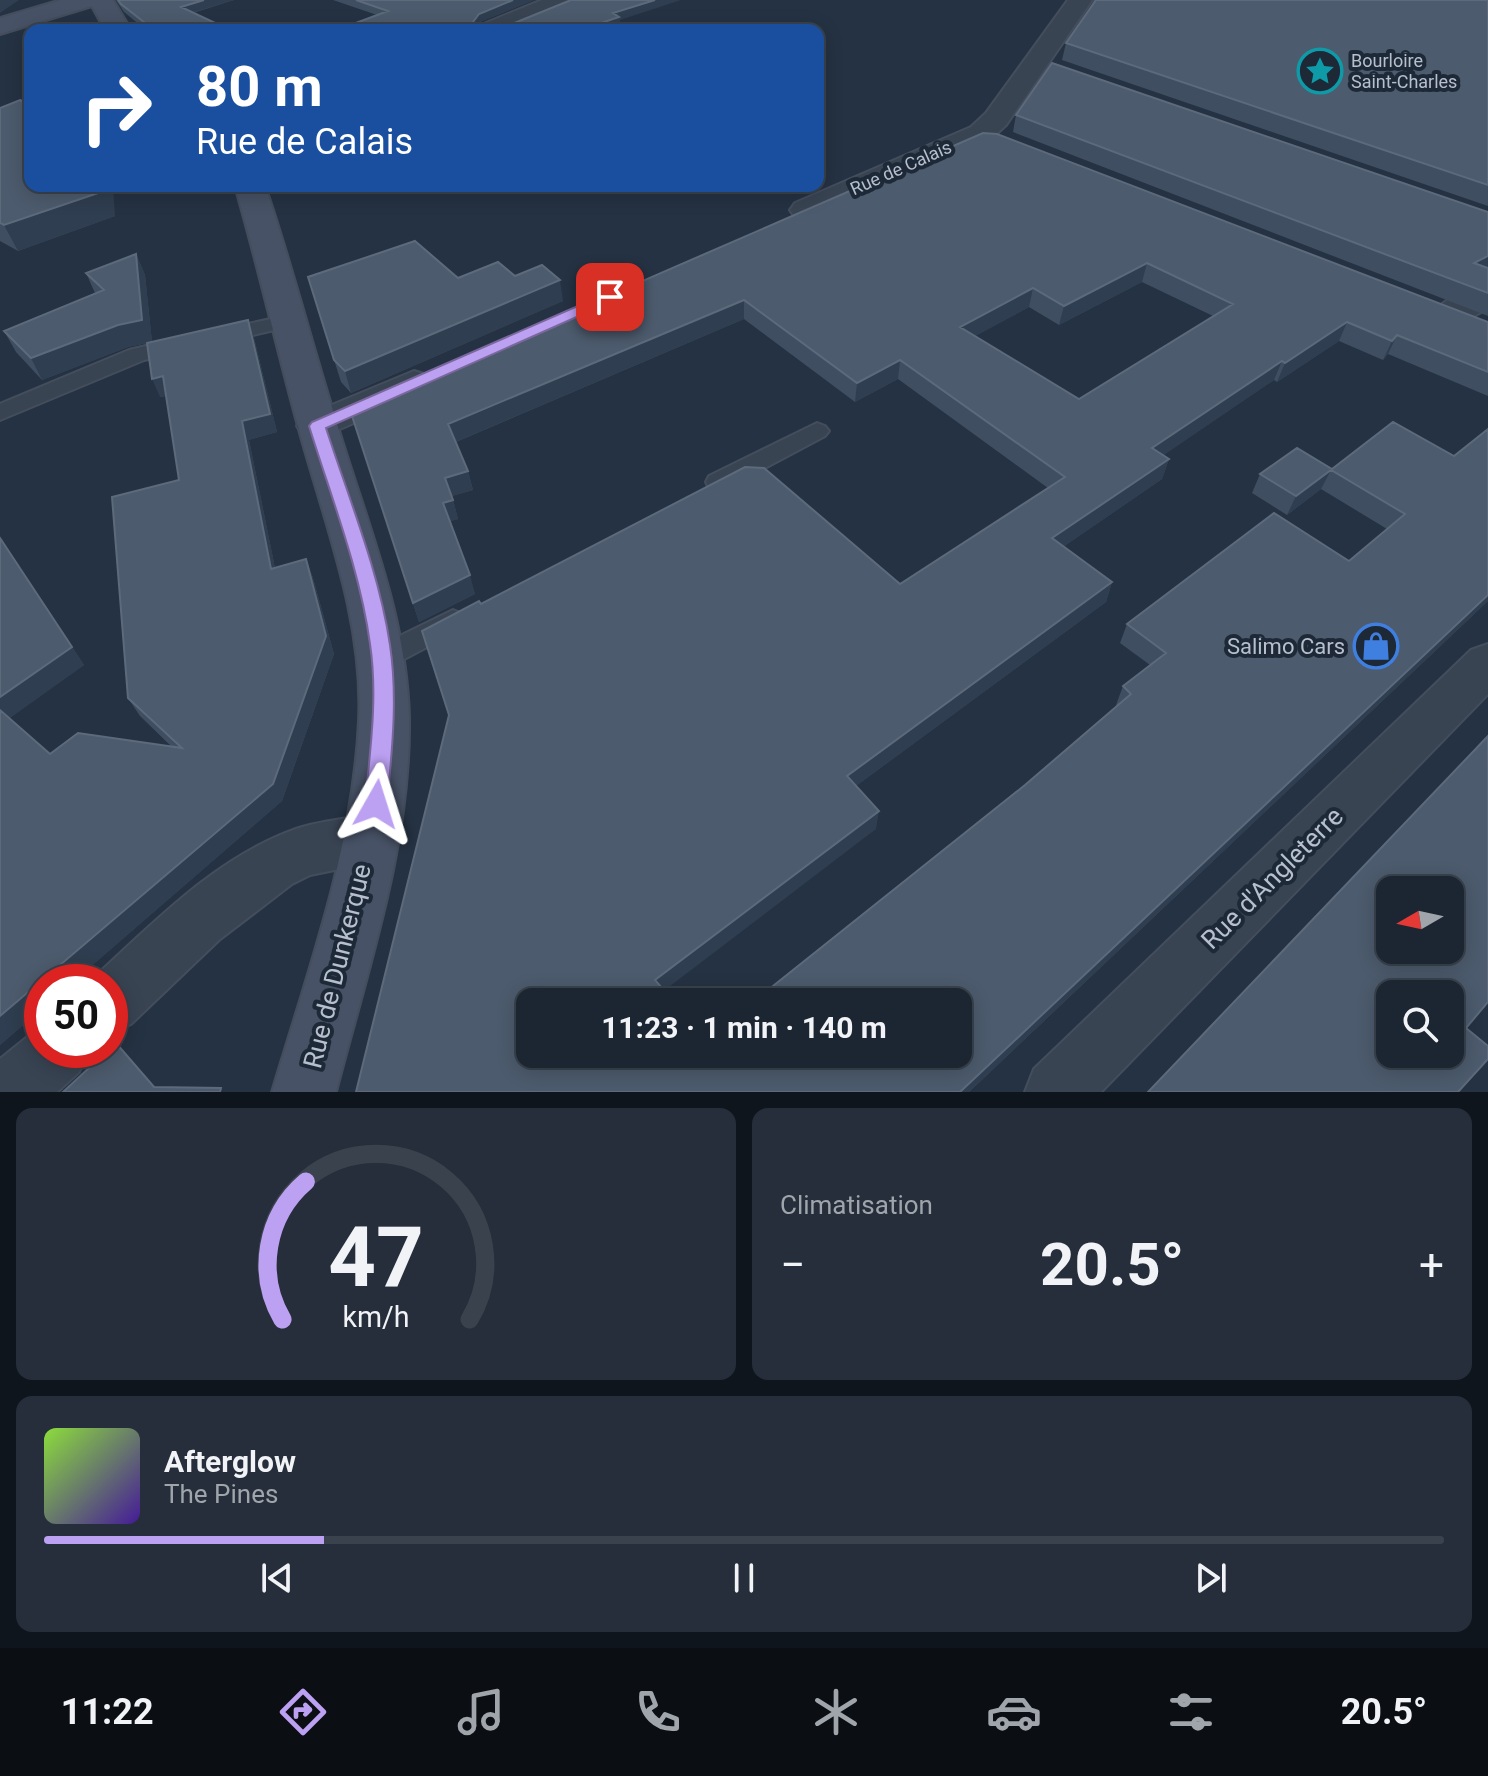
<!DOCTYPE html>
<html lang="fr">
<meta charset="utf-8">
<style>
body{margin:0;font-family:Roboto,sans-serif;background:#252e3a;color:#f1f3f6;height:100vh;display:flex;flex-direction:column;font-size:30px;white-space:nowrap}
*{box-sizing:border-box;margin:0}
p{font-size:26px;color:#a0a5ac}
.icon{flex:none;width:44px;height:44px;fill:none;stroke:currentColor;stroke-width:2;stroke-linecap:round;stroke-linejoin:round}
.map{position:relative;height:1092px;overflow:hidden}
.sheet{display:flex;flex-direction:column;gap:16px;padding:16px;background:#0f151c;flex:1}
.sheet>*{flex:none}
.top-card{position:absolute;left:24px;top:24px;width:800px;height:168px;border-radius:16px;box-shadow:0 4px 20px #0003,0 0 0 2px #3a434d;background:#1a4fa0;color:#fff;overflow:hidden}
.needle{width:52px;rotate:261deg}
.fabs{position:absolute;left:1376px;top:876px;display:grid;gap:16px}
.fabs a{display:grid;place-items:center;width:88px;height:88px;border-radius:16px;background:#1c2632;box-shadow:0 4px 20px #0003,0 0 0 2px #3a434d;font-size:40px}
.speed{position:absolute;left:24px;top:964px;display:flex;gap:16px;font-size:40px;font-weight:700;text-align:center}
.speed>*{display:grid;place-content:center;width:104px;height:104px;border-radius:50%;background:#1c2632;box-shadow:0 4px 20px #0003,0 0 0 2px #3a434d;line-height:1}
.speed .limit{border:12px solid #d22;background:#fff;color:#111}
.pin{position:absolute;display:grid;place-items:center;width:68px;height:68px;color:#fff;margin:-34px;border-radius:16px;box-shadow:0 4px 12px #0006}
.me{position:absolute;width:88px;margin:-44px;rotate:6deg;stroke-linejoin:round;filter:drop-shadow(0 0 6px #0008)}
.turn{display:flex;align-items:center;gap:28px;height:168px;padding:0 40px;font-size:36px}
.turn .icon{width:104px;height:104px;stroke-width:2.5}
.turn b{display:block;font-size:56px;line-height:68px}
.big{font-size:60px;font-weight:700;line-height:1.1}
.sheet .tile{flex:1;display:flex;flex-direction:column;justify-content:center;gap:12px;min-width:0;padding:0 28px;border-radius:16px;background:#252e3a}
.sheet .dial{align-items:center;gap:0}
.dial svg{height:208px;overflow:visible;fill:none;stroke:#3a434d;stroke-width:7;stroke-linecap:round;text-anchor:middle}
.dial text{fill:#f1f3f6;stroke:none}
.song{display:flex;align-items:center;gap:24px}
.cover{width:96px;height:96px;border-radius:12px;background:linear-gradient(135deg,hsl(90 70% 55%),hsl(260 70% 35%))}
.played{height:8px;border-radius:4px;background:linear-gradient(90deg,#bca0f2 20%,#3a434d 20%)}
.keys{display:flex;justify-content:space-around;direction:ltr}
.heat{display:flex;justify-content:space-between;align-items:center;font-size:44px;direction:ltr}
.sheet .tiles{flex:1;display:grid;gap:16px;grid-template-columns:1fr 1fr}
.tile:last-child{grid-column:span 2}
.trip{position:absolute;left:516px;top:988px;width:456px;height:80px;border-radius:16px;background:#1c2632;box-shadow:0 4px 20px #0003,0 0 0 2px #3a434d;font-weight:700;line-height:80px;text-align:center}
.dock{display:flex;height:128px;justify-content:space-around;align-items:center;background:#0b0f14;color:#a0a5ac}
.dock .icon{width:56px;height:56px}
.dock .on{color:#bca0f2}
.dock b{font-size:36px;color:#f1f3f6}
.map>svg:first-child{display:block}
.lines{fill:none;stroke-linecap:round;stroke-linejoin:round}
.lane-casing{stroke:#434d5c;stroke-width:4}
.street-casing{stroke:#434d5c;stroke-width:4}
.secondary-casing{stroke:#434d5c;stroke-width:4}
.lane{fill:#394453;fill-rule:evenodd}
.street{fill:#394453;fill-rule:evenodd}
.secondary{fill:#475266;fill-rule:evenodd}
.wall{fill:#3f4e61;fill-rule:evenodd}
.shaded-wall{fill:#2f3e50}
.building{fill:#4c5b6d;stroke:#5c6a7c;stroke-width:2;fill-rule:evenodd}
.route{fill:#bca0f2;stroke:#7a689d;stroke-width:2}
.labels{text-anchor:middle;stroke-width:8;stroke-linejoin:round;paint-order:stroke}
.far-poi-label{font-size:18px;fill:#b6bfcd;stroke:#1e2938;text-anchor:start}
.far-street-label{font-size:18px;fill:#b6bfcd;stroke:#1e2938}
.poi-label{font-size:22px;fill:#b6bfcd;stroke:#1e2938;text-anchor:end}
.near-street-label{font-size:26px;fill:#b6bfcd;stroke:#1e2938}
</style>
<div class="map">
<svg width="1488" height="1092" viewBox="0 0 1488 1092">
<rect width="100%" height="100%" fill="#253243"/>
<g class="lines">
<g class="lane-casing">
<path id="lane" d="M 289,315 L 300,321 L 296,325 L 219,343 L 208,337 L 211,332 Z
M 180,338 L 188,340 L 191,345 L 188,350 L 144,360 L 0,420 L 0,404 L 129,350 Z
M 817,423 L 825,426 L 829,431 L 825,436 L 727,488 L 718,490 L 709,488 L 706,482 L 709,476 Z
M 453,610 L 463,614 L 467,621 L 463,628 L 391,666 L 381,669 L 371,666 L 367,658 L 371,650 Z"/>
</g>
<g class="street-casing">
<path id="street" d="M 542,0 L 575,0 L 572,5 L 512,30 L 477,30 L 481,25 Z
M 1068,0 L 1092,0 L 1006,125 L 991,139 L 817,217 L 806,220 L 795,217 L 790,210 L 795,203 L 971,127 L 986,113 Z
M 1488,284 L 1488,308 C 1470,318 1456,329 1435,324 L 1430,316 C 1441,300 1469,288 1488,284 Z
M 414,371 L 427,375 L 433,383 L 427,391 L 317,439 L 303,435 L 297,426 L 303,417 Z
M 1488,644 L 1488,694 L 1101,1092 L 1025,1092 L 1034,1069 L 1471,650 Z
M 369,815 L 388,822 L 396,839 L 388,856 L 369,863 L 310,875 L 292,884 L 219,940 L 131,1024 L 110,1033 L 110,982 L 89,982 C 152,925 214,858 296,829 C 320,821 345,819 369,815 Z
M 42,1025 L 42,1050 L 88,1050 L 79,1072 L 57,1092 L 0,1092 L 0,1059 Z"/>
</g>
<g class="secondary-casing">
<path id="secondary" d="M 61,0 L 113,0 L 131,30 L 105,30 L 92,6 L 0,34 L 0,18 Z
M 235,186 L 265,186 C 292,265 312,345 337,424 C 366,521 407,616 409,718 C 411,845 367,971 336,1092 L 272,1092 C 308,971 353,849 359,721 C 364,620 324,522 298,426 C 276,346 258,265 235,186 Z"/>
</g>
<use href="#lane" class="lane"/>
<use href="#street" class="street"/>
<use href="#secondary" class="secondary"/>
</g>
<path class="wall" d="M 116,0 L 234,0 L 193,13 L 230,30 L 146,30 L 124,12 Z
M 333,0 L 534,0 L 480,22 L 478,25 L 620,20 L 620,26 L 337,30 L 377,15 Z
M 1093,0 L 1488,0 L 1488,206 L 1062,60 L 1066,43 L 1094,3 Z
M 0,108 L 115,216 L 18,251 L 0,241 Z
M 1016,115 L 1488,212 L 1488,316 L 1013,132 Z
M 983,133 L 1488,322 L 1488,396 L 1388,354 L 1383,360 L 1339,341 L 1277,382 L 1274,380 L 1163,455 L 1169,459 L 1162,479 L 1063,547 L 1112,582 L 1106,602 L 856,786 L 876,829 L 530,1054 L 958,1054 L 1025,785 L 1117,706 L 1116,705 L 1123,686 L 1150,665 L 1120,643 L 1127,624 L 1349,561 L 1387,529 L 1321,489 L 1287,515 L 1252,493 L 1260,474 L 1332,469 L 1454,456 L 1488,429 L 1488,601 L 969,1092 L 356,1092 L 481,604 L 900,584 L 1048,488 L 898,379 L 855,402 L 744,319 L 456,442 L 468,471 L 473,490 L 452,496 L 458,519 L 450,521 L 475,594 L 419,622 L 352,416 ZM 1142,282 L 1213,316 L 1079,399 L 975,336 L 1029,307 L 1059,325 Z
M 136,254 L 145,275 L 152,342 L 128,347 L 42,380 L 16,352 L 4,331 L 95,293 L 86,273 Z
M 515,276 L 563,301 L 351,393 L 341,382 L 308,277 L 458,278 Z
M 248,320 L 254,338 L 277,432 L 249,440 L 275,568 L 306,559 L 313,578 L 334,654 L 282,801 L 0,1045 L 0,538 L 84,665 L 9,718 L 50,754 L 172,747 L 140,716 L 128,698 L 179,480 L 166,396 L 160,397 Z"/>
<path class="shaded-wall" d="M 0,0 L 19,0 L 0,13 Z
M 204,0 L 234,0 L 184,15 L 181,7 Z
M 513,0 L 534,0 L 480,22 L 474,30 L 473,22 L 479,14 Z
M 655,0 L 681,0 L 620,20 L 620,26 L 607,30 L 581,30 L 613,13 Z
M 104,186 L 113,186 L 115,216 L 18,251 L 4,225 Z
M 136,254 L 145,275 L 152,342 L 128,347 L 42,380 L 31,358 L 118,325 Z
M 1488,256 L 1488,269 L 1474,263 Z
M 1147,263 L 1142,282 L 1059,325 L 1064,306 Z
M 560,280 L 563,301 L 351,393 L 345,371 Z
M 1033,288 L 1029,307 L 957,346 L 960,327 Z
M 744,300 L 744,319 L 453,443 L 448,424 Z
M 248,320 L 254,338 L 277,432 L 249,440 L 279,588 L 271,569 L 242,421 Z
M 1347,322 L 1339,341 L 1277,382 L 1285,363 Z
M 1397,335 L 1388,354 L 1383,360 L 1392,341 Z
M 900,360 L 898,379 L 855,402 L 857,383 Z
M 1282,361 L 1274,380 L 1145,468 L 1152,448 Z
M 163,376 L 171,394 L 160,397 L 152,379 Z
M 1169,459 L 1162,479 L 1047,558 L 1052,538 Z
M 1331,470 L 1321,489 L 1287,515 L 1296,496 Z
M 468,471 L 473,490 L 449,497 L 445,478 Z
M 453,500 L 458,519 L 448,522 L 443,503 Z
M 306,559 L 313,578 L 334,654 L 282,801 L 73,982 L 42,982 L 42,1009 L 0,1045 L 0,1016 Z
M 470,575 L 475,594 L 419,622 L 413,603 Z
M 1112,582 L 1106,602 L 844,795 L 847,776 Z
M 1488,595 L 1488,601 L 969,1092 L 960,1092 Z
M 72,647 L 84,665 L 6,721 L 0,713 L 0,697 Z
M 879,811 L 876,829 L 657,996 L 655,980 Z
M 116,1043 L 128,1056 L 160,1092 L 159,1092 Z"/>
<path class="building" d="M 118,0 L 204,0 L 181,7 L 230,30 L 154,30 L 121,4 Z
M 356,0 L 513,0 L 479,14 L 473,22 L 476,25 L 512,24 L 571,0 L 655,0 L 613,13 L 619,17 L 581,30 L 337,30 L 388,11 Z
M 1096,0 L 1488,0 L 1488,185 L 1066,43 Z
M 1052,63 L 1488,212 L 1488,256 L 1474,263 L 1488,268 L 1488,293 L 1016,115 Z
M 20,100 L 30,105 L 30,186 L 104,186 L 104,191 L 4,225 L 0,223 L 0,108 Z
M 983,133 L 997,134 L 1488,322 L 1488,372 L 1397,335 L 1392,341 L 1347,322 L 1285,363 L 1282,361 L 1152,448 L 1169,459 L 1052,538 L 1112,582 L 847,776 L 879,811 L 655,980 L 674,1002 L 530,1002 L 530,1054 L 958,1054 L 958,1002 L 753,1002 L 1025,785 L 1131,694 L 1123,686 L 1166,653 L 1127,624 L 1274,513 L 1349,561 L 1405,514 L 1331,470 L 1296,496 L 1260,474 L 1297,448 L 1332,469 L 1393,422 L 1454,456 L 1488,429 L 1488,595 L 960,1092 L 356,1092 L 449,715 L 422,631 L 479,601 L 481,604 L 745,467 L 764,468 L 900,584 L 1065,477 L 900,360 L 857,383 L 744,300 L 448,424 L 468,471 L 445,478 L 453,500 L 443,503 L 470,575 L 413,603 L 352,416 L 362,403 ZM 1147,263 L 1233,304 L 1079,399 L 960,327 L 1033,288 L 1064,306 Z
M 415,241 L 458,278 L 498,262 L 515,276 L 542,265 L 560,280 L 345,371 L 334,360 L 308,277 Z
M 136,254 L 142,320 L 118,325 L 31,358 L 4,331 L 104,290 L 86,273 Z
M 248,320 L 270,414 L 242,421 L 271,569 L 306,559 L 326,636 L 273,784 L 0,1016 L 0,710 L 50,754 L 78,733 L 182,748 L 128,698 L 112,497 L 179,480 L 163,376 L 152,379 L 147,343 Z
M 0,538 L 72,647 L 0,697 Z
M 1488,736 L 1488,1002 L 1466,1028 L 1488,1046 L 1488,1059 L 1458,1092 L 1148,1092 ZM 1390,890 L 1450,890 L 1450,950 L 1390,950 ZM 1390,994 L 1450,994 L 1450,1054 L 1390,1054 Z
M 116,1043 L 154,1087 L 221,1088 L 220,1092 L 63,1092 Z"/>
<path class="route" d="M 610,292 L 617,297 L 615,300 L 326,428 C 349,499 379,571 390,645 C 398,698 392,751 387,804 L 384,810 L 376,813 L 368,810 L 365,804 C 370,751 378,697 370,644 C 360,570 331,497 309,426 L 312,422 Z"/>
<defs>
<g id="sight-ring" transform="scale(2.3)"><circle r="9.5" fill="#1e2938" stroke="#0f9aa8" stroke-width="1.5"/><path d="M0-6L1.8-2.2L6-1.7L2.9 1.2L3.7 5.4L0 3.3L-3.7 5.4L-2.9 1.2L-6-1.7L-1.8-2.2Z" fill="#0f9aa8"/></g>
<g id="shop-ring" transform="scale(2.3)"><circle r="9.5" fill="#1e2938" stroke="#3f7fe0" stroke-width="1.5"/><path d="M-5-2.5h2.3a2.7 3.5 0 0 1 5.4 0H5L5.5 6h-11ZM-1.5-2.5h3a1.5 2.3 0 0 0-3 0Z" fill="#3f7fe0"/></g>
</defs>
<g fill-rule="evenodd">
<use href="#sight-ring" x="1320" y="71"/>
<use href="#shop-ring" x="1376" y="646"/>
</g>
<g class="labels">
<g class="far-poi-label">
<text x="1351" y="67">Bourloire<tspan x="1351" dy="21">Saint-Charles</tspan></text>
</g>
<g class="far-street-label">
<text transform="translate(901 168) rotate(-24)" y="6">Rue de Calais</text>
</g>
<g class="poi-label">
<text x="1345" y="654">Salimo Cars</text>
</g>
<g class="near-street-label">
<text transform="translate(1272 878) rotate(-45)" y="9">Rue d'Angleterre</text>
<text transform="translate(337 966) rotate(-76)" y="9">Rue de Dunkerque</text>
</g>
</g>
</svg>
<div class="fabs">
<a><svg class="needle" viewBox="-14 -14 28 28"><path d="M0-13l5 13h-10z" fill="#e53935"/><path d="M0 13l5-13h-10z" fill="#a0a5ac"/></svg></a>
<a><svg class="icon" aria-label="search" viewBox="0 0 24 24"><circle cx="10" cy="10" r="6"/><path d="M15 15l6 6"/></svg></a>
</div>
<div class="speed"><div class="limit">50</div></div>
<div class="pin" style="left:610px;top:297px;background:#d93025"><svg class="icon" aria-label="arrive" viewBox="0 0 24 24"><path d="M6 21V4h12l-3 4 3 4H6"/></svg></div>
<svg class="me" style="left:376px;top:804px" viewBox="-20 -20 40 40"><path d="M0-17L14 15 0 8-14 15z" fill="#bca0f2" stroke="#fff" stroke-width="4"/></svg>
<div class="trip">11:23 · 1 min · 140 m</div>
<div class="top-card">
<div class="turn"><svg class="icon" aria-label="right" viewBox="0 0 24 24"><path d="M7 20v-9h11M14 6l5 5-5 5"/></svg><div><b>80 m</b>Rue de Calais</div></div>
</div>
</div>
<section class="sheet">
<div class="tiles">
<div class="tile dial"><svg viewBox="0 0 100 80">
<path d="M14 69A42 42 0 1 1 86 69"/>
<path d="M14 69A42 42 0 0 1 23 16" stroke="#bca0f2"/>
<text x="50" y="56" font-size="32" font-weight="700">47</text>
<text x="50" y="72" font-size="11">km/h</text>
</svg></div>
<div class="tile"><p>Climatisation</p>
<div class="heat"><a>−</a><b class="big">20.5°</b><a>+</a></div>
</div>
<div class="tile">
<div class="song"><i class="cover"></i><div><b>Afterglow</b><p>The Pines</p></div></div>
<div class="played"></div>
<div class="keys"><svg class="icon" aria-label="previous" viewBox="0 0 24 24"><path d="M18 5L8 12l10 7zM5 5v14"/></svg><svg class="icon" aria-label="pause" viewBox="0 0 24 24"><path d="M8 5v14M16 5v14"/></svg><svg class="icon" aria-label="next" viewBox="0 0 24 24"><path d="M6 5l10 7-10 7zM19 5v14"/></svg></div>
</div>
</div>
</section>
<nav class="dock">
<b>11:22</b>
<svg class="icon on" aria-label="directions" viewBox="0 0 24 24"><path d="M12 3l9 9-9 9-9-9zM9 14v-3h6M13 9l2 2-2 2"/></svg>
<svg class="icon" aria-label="music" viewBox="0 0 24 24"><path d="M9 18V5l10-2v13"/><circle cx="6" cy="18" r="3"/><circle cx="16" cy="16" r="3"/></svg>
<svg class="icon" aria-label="phone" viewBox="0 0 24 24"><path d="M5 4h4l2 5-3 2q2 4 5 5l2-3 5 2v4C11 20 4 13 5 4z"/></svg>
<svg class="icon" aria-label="climate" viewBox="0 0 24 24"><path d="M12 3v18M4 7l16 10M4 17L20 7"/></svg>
<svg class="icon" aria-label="car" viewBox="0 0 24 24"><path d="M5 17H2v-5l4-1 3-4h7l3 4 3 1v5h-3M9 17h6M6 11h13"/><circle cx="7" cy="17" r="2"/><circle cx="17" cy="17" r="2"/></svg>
<svg class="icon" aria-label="filters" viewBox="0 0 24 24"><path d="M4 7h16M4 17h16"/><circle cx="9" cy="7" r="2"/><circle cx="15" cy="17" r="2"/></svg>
<b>20.5°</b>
</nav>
